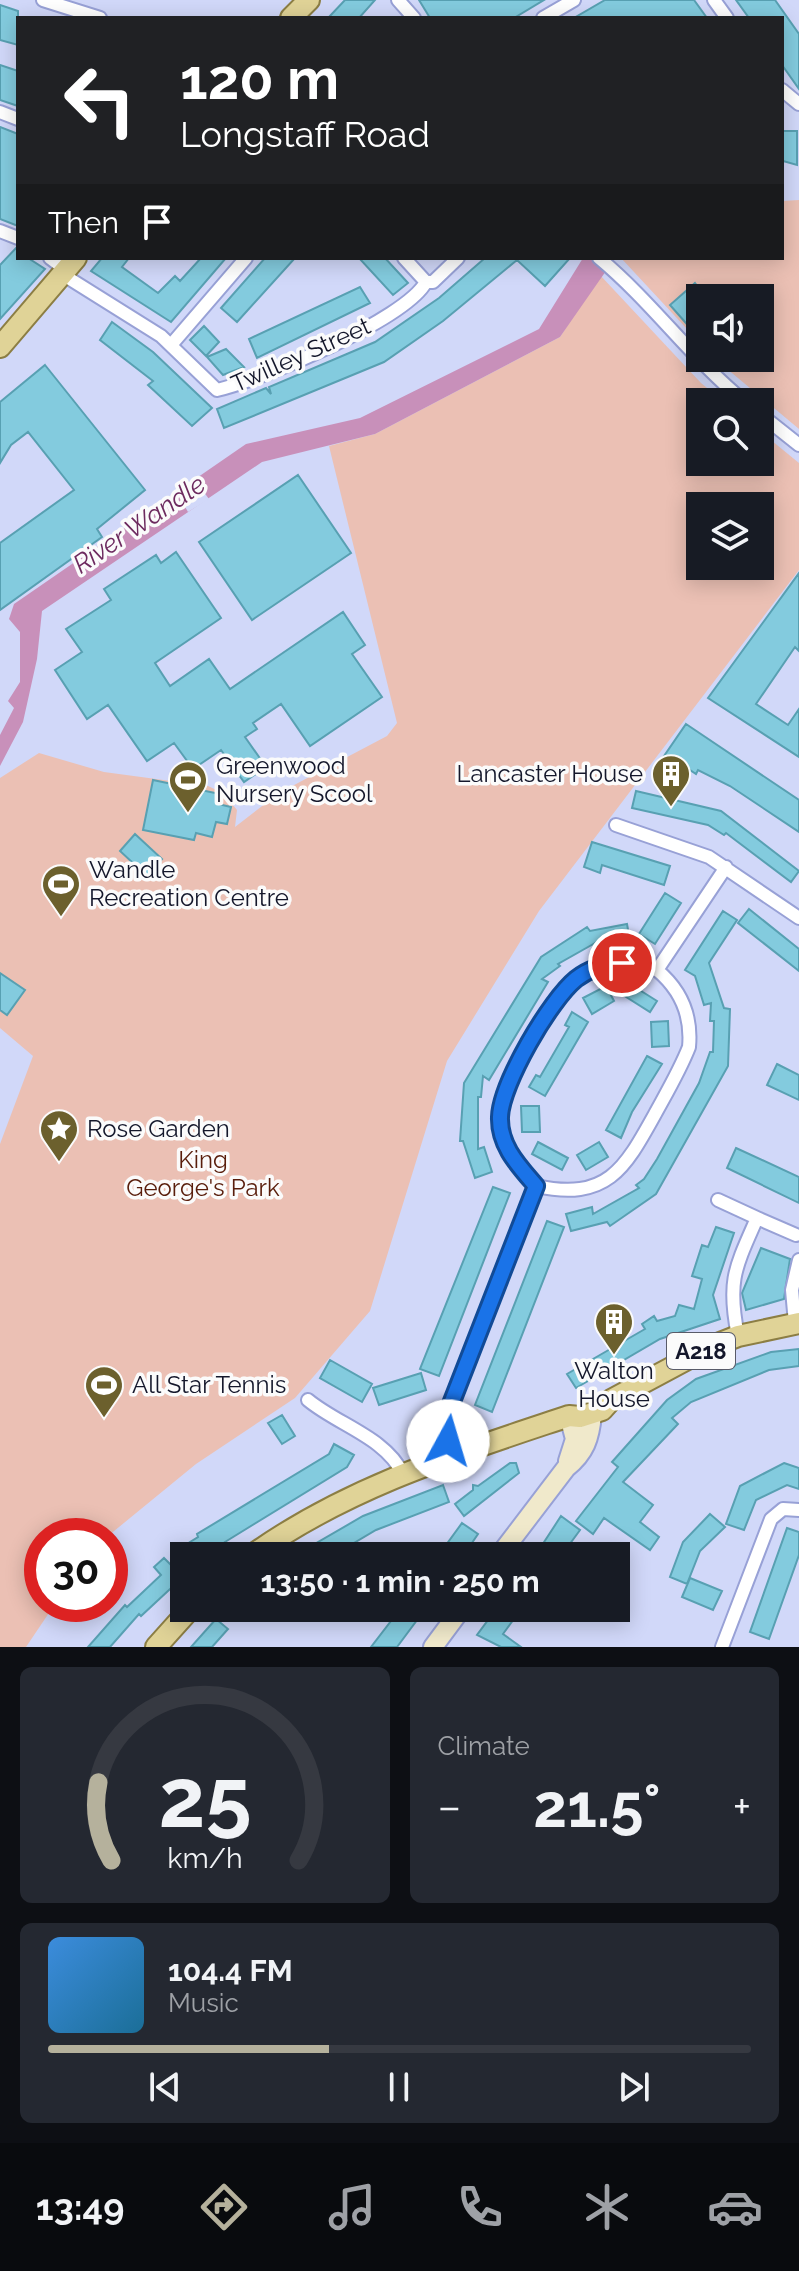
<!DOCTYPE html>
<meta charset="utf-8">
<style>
body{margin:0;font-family:Raleway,sans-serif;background:#242831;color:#f1f3f6;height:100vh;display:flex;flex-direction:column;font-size:30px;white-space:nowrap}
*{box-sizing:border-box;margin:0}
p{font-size:26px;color:#9ea1a6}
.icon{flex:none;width:44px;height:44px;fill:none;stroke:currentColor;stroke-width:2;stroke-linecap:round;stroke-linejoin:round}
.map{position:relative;height:1647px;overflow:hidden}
.sheet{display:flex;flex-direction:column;gap:20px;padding:20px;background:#0d0f14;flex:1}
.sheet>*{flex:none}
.top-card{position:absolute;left:16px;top:16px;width:768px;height:244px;border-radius:0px;box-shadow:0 4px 20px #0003;background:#202124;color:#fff;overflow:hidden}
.tools{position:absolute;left:686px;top:284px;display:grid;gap:16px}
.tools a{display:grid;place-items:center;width:88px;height:88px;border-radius:0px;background:#171b24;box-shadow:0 4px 20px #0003;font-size:40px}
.speed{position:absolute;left:24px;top:1518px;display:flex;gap:16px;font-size:40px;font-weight:700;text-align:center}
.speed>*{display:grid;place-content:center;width:104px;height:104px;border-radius:50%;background:#171b24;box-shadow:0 4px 20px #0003;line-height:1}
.speed .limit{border:12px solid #d22;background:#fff;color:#111}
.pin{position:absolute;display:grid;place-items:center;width:68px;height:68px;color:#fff;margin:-34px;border:4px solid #fff;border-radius:50%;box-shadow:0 2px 8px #0007}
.me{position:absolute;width:88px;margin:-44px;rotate:6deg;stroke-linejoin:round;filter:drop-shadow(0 0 6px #0008)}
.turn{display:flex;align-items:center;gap:28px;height:168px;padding:0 32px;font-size:36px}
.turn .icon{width:104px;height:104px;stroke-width:2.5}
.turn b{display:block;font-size:56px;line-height:68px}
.then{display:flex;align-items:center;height:76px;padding:0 32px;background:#0003;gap:16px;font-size:30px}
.big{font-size:60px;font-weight:700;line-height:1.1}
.sheet .tile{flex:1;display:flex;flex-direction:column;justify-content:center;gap:12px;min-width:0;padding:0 28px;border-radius:12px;background:#242831}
.sheet .dial{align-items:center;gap:0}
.dial svg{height:208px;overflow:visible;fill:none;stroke:#363941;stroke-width:7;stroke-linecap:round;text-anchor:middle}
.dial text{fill:#f1f3f6;stroke:none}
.song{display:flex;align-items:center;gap:24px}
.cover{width:96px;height:96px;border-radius:12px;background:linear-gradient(135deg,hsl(210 70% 55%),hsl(200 70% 35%))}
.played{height:8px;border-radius:4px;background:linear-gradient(90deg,#b5b19c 40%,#363941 40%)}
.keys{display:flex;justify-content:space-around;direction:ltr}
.heat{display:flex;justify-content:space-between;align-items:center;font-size:44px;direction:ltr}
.sheet .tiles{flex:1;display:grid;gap:20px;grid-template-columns:1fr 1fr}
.tile:last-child{grid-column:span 2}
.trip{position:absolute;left:170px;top:1542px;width:460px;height:80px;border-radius:0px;background:#171b24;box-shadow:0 4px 20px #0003;font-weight:700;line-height:80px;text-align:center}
.tabs{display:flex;height:128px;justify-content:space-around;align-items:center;background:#090b0e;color:#9ea1a6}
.tabs .icon{width:56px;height:56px}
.tabs .on{color:#b5b19c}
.tabs b{font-size:36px;color:#f1f3f6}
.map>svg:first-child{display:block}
.green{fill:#ebc0b4;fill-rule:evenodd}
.water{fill:#c890ba}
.pier{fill:#d1d8f9}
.building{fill:#83cbde;stroke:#58a0b2;stroke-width:2}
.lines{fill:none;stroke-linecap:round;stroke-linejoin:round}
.street-casing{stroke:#98a1d6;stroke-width:16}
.secondary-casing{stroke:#98a1d6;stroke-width:22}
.primary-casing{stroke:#8c7e44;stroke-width:24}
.street{stroke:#fff;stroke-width:12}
.secondary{stroke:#f0e9cb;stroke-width:18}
.primary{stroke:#e0d397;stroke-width:20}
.route-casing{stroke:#114b97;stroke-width:20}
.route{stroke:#1a73e8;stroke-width:14}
.labels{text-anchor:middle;stroke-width:7;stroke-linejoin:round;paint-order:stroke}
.shield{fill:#fbfbfb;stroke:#595b69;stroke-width:2}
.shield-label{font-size:22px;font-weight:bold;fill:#14172b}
.street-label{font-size:24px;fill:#14172b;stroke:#fbfbfb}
.poi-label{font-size:24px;fill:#14172b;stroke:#fbfbfb;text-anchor:start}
.park-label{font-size:24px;fill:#591d0b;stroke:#fbfbfb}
.water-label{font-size:26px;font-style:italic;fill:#6d2a5f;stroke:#fbfbfb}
</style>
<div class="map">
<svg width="799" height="1647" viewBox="0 0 799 1647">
<rect width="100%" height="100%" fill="#d1d8f9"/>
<path class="green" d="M 799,200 L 799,429 L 714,358 L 760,358 L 760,298 L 700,298 L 700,343 L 621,258 L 782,258 L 782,201 Z
M 600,275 L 701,383 L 724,402 L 700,402 L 700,462 L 760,462 L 760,431 L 799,463 L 799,570 L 539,911 L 447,1061 L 370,1311 L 295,1398 L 196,1464 L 108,1536 L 42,1536 L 42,1604 L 55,1604 L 26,1647 L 0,1647 L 0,1144 L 33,1056 L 0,1028 L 0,778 L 39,753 L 104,772 L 208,786 L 223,793 L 237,810 L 235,827 L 279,793 L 387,736 L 397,723 L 329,446 L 375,434 L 560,337 ZM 700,506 L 760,506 L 760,566 L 700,566 Z"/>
<path class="water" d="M 583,258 L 615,258 L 560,337 L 375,434 L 262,462 L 42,611 L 37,659 L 23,722 L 0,766 L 0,735 L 14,708 L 8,701 L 20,682 L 20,632 L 9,619 L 14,604 L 246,444 L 360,418 L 539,329 Z"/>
<path class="pier" d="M 191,475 L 209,499 L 188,512 L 174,487 Z"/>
<path class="building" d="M 345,0 L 375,0 L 359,18 L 328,18 Z
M 419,0 L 544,0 L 514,18 L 430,18 Z
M 605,0 L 694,0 L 707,18 L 574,18 Z
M 736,0 L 775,0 L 799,34 L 799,89 L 782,65 L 782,18 L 749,18 Z
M 0,5 L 18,11 L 18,45 L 0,40 Z
M 0,65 L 18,71 L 18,106 L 0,100 Z
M 0,127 L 18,134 L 18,226 L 0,219 Z
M 782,131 L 797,131 L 797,165 L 783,161 Z
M 17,247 L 18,258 L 28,258 L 45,269 L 0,319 L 0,265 Z
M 102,258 L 129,258 L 122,267 L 158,293 L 175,276 L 180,281 L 201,258 L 226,258 L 171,322 L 91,271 Z
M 265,258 L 295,258 L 237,322 L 221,308 Z
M 359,258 L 385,258 L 408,283 L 393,295 Z
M 485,258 L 570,258 L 545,286 L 517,260 L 443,321 L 384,362 L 224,428 L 217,409 L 266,388 L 271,394 L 269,387 L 375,342 L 439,298 Z
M 695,283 L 707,298 L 700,298 L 700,339 L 670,305 Z
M 360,287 L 370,303 L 257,358 L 249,339 Z
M 112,322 L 153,352 L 212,408 L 192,426 L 148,385 L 153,381 L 100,340 Z
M 204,326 L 219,342 L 206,356 L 190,340 Z
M 226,349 L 244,367 L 223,375 L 207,357 Z
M 45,365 L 145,490 L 97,529 L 102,537 L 0,610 L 0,543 L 74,490 L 28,432 L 11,445 L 0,463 L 0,402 Z
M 298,475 L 351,553 L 252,620 L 199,542 Z
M 176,552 L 221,618 L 155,663 L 170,686 L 209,659 L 230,689 L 343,612 L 365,645 L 352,654 L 382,697 L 310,746 L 281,704 L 253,723 L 257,729 L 245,737 L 266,767 L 244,782 L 221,750 L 193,769 L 174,743 L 147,761 L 108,705 L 87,719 L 55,670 L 82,652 L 66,629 L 111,600 L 104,589 L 156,555 L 161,563 Z
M 799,573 L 799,651 L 795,647 L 756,704 L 788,725 L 799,709 L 799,757 L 708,698 Z
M 686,724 L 799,800 L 799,832 L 730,786 L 698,770 L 696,774 L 681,764 L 678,769 L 662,759 Z
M 153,780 L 220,794 L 218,804 L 231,807 L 227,824 L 216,822 L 212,837 L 196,833 L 194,840 L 143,830 Z
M 636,791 L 721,811 L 799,871 L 791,882 L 726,833 L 724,835 L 708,825 L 632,808 Z
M 135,834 L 162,859 L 147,876 L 120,851 Z
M 592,842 L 670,866 L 664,885 L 602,865 L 600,873 L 584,867 Z
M 665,893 L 681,903 L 655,944 L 639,934 Z
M 749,909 L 799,949 L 799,971 L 738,923 Z
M 723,911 L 737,920 L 709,963 L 724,1008 L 730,1009 L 728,1066 L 656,1194 L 610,1226 L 607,1222 L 571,1231 L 566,1214 L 592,1207 L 593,1214 L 639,1188 L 636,1185 L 644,1179 L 657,1159 L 699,1083 L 710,1052 L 713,1052 L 714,1021 L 710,1021 L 711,1003 L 704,1005 L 695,976 L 685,970 Z
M 627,924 L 630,941 L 605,945 L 604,938 L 558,964 L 560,966 L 542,979 L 548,982 L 489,1080 L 483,1076 L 481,1097 L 478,1097 L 478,1149 L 484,1147 L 492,1172 L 475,1178 L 463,1141 L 460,1141 L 464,1083 L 541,957 L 587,927 L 590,931 Z
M 0,973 L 25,990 L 7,1015 L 0,1010 Z
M 630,984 L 657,1001 L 650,1012 L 623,995 Z
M 606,986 L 614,1001 L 592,1014 L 583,998 Z
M 572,1012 L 588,1022 L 545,1096 L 529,1087 L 536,1075 L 540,1077 L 569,1027 L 565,1025 Z
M 668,1021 L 669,1046 L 652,1047 L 651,1022 Z
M 647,1056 L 662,1064 L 632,1112 L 621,1138 L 606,1130 Z
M 777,1064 L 799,1075 L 799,1100 L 767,1085 Z
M 521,1106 L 539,1106 L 540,1132 L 522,1132 Z
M 538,1142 L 568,1158 L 562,1170 L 532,1154 Z
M 599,1142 L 608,1157 L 586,1170 L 577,1155 Z
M 736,1148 L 799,1177 L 799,1203 L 727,1168 Z
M 493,1187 L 510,1193 L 439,1376 L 420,1369 Z
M 547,1221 L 564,1227 L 492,1412 L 475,1405 Z
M 716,1227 L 734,1233 L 713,1295 L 720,1319 L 660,1339 L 576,1388 L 567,1374 L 645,1329 L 642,1324 L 654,1316 L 657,1321 L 675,1316 L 679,1305 L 694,1309 L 702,1279 L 692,1276 L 702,1245 L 708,1247 Z
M 761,1248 L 790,1259 L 784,1299 L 746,1310 L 742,1293 Z
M 799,1349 L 799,1366 L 769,1370 L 691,1402 L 672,1418 L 678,1424 L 623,1482 L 653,1505 L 640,1522 L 659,1537 L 650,1550 L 604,1518 L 593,1534 L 576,1521 L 618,1467 L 612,1462 L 667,1400 L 696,1379 L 771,1352 Z
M 330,1360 L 372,1384 L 362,1402 L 320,1378 Z
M 421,1373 L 426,1390 L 379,1405 L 373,1388 Z
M 282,1415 L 295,1436 L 282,1444 L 268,1423 Z
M 334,1444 L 354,1455 L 347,1467 L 225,1542 L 227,1545 L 210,1556 L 188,1556 L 182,1547 L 198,1537 L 197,1534 L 329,1454 Z
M 510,1463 L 516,1463 L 519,1473 L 464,1516 L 455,1504 L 473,1490 L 473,1485 L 478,1486 Z
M 784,1463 L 799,1468 L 799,1489 L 787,1485 L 756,1500 L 744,1530 L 726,1524 L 740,1486 Z
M 443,1485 L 449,1502 L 376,1530 L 332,1556 L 294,1556 L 363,1516 Z
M 710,1514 L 725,1527 L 700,1551 L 687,1584 L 670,1577 L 683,1542 Z
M 561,1516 L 580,1530 L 561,1556 L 535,1556 Z
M 462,1523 L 478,1534 L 463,1556 L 438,1556 Z
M 787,1528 L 799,1532 L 799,1555 L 769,1639 L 750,1632 Z
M 164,1558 L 183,1577 L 141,1616 L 139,1614 L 110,1647 L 88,1647 L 125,1605 L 127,1607 L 161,1575 L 154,1567 Z
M 690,1578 L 722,1591 L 713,1610 L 682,1597 Z
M 401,1608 L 426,1608 L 397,1647 L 371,1647 Z
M 497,1608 L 522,1608 L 503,1634 L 521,1647 L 501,1647 L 477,1635 Z
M 216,1619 L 228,1629 L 212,1647 L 191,1647 Z"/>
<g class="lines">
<g class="street-casing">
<path id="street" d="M 43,0 L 100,18
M 398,0 L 414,18
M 714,0 L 727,18
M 543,18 L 574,0
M 782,90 L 799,104
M 0,112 L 18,119
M 0,231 L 18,238
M 50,258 L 66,270
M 404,258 L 426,282
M 599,258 C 652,302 692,359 745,402
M 62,274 L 161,336 L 217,390 C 261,380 405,320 426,282 L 433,282 L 458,258
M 171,345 L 246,258
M 760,414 L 799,445
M 616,825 L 709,857 L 799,918
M 536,1186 C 607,1201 624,1170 655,1114 C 667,1092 680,1070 689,1047 C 692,1015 681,990 657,970
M 718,1200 L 757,1218 C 735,1268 727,1281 738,1336
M 757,1218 L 796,1235
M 795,1323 L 792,1290 L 799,1260
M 308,1400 C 338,1425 385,1437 403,1474
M 453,1455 L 445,1431 L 446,1418 L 536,1186 C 519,1166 499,1146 500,1118 C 501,1081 558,985 591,969 C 612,959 635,965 657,970 L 726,867
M 722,1647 L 771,1519 L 783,1509 L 799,1510"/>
</g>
<g class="secondary-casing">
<path id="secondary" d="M 568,1461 L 575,1439 L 569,1416
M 499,1556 L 566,1468 C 585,1453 590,1438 592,1414
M 433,1647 L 462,1608"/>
</g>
<g class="primary-casing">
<path id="primary" d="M 291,18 L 309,0
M 0,347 L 76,258
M 251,1556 C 347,1487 458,1453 569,1416 L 580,1417 L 602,1410 L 611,1400 L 710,1347 L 738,1336 L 799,1323
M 156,1647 L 191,1608"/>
</g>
<use href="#street" class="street"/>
<use href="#secondary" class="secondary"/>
<use href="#primary" class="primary"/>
</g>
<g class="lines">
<g class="route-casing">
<path id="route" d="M 448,1441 L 445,1425 L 449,1409 L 536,1186 C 519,1166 499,1146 500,1117 C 501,1084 550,1000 576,979 C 590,968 605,964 622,963"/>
</g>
<use href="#route" class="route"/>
</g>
<defs>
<g id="building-pin" transform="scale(2)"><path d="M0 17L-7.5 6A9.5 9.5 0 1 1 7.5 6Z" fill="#6c602d" stroke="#fbfbfb"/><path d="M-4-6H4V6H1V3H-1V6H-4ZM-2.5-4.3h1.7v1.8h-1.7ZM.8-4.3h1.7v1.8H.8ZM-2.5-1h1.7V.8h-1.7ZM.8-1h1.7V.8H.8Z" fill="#fff"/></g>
<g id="stadium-pin" transform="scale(2)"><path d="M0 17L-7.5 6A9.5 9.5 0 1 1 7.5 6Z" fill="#6c602d" stroke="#fbfbfb"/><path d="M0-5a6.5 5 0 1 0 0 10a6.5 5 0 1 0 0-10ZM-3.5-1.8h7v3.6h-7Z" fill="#fff"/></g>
<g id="sight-pin" transform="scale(2)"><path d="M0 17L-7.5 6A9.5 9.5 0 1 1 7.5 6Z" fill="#6c602d" stroke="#fbfbfb"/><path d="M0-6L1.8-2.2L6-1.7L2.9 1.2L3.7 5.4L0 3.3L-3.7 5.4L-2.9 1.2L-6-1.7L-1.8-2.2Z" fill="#fff"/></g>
</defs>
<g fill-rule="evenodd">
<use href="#building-pin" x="671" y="774"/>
<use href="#stadium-pin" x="188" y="780"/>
<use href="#stadium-pin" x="61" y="884"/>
<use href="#sight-pin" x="59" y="1129"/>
<use href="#building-pin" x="614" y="1322"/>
<use href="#stadium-pin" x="104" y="1385"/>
</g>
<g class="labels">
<rect class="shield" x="667" y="1333" width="68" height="36" rx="6"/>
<g class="shield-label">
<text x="701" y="1359">A218</text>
</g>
<g class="street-label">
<text transform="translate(301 355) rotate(-24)" y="8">Twilley Street</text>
</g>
<g class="poi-label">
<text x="216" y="774">Greenwood<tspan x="216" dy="28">Nursery Scool</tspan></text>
<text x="643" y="782" text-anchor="end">Lancaster House</text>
<text x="89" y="878">Wandle<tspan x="89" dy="28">Recreation Centre</tspan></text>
<text x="87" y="1137">Rose Garden</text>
<text x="614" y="1379" text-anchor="middle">Walton<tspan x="614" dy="28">House</tspan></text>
<text x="132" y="1393">All Star Tennis</text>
</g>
<g class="park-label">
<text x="203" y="1168">King<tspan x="203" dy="28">George's Park</tspan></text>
</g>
<g class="water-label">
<text transform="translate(139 524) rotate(-34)" y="9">River Wandle</text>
</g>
</g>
</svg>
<div class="tools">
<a><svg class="icon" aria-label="sound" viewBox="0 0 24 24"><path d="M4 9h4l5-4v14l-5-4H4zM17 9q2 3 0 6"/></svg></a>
<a><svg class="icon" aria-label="search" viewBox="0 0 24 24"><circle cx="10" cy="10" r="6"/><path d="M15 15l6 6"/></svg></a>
<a><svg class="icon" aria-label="layers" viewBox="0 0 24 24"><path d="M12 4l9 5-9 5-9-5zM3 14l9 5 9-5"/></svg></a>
</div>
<div class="speed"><div class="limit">30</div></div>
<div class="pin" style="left:622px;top:963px;background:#d93025"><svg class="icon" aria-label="arrive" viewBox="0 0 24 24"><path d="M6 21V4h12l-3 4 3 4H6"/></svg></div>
<svg class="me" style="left:448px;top:1441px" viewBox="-20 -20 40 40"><circle r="19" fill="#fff"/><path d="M0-13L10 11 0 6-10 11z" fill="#1a73e8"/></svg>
<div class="trip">13:50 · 1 min · 250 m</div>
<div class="top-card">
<div class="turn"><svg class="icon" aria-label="left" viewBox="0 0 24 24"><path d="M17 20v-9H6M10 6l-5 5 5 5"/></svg><div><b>120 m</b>Longstaff Road</div></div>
<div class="then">Then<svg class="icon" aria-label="arrive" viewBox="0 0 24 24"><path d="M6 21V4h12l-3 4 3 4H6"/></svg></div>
</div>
</div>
<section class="sheet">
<div class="tiles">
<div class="tile dial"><svg viewBox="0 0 100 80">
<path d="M14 69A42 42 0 1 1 86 69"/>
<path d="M14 69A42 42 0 0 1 9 39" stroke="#b5b19c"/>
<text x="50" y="56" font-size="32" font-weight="700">25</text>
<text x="50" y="72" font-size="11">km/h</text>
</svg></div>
<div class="tile"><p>Climate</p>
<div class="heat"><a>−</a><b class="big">21.5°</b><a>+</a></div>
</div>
<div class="tile">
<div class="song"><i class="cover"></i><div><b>104.4 FM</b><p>Music</p></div></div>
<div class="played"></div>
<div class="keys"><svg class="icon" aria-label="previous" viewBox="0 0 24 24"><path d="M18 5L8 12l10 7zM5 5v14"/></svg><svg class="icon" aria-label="pause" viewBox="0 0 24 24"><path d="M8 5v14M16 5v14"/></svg><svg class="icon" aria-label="next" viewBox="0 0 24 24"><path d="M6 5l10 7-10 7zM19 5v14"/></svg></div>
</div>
</div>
</section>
<nav class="tabs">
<b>13:49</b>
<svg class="icon on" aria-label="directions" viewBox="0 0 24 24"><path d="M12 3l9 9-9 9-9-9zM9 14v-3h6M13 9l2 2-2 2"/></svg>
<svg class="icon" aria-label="music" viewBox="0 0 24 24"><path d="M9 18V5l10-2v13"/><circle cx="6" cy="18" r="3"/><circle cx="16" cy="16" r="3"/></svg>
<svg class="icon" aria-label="phone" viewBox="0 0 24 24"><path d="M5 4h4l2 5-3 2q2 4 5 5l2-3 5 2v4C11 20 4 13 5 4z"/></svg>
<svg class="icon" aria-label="climate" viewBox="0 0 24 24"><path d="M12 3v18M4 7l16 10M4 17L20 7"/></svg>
<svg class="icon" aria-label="car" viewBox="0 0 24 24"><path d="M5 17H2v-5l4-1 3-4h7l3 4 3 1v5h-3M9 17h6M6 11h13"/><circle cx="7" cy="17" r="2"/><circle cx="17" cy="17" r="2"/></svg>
</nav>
